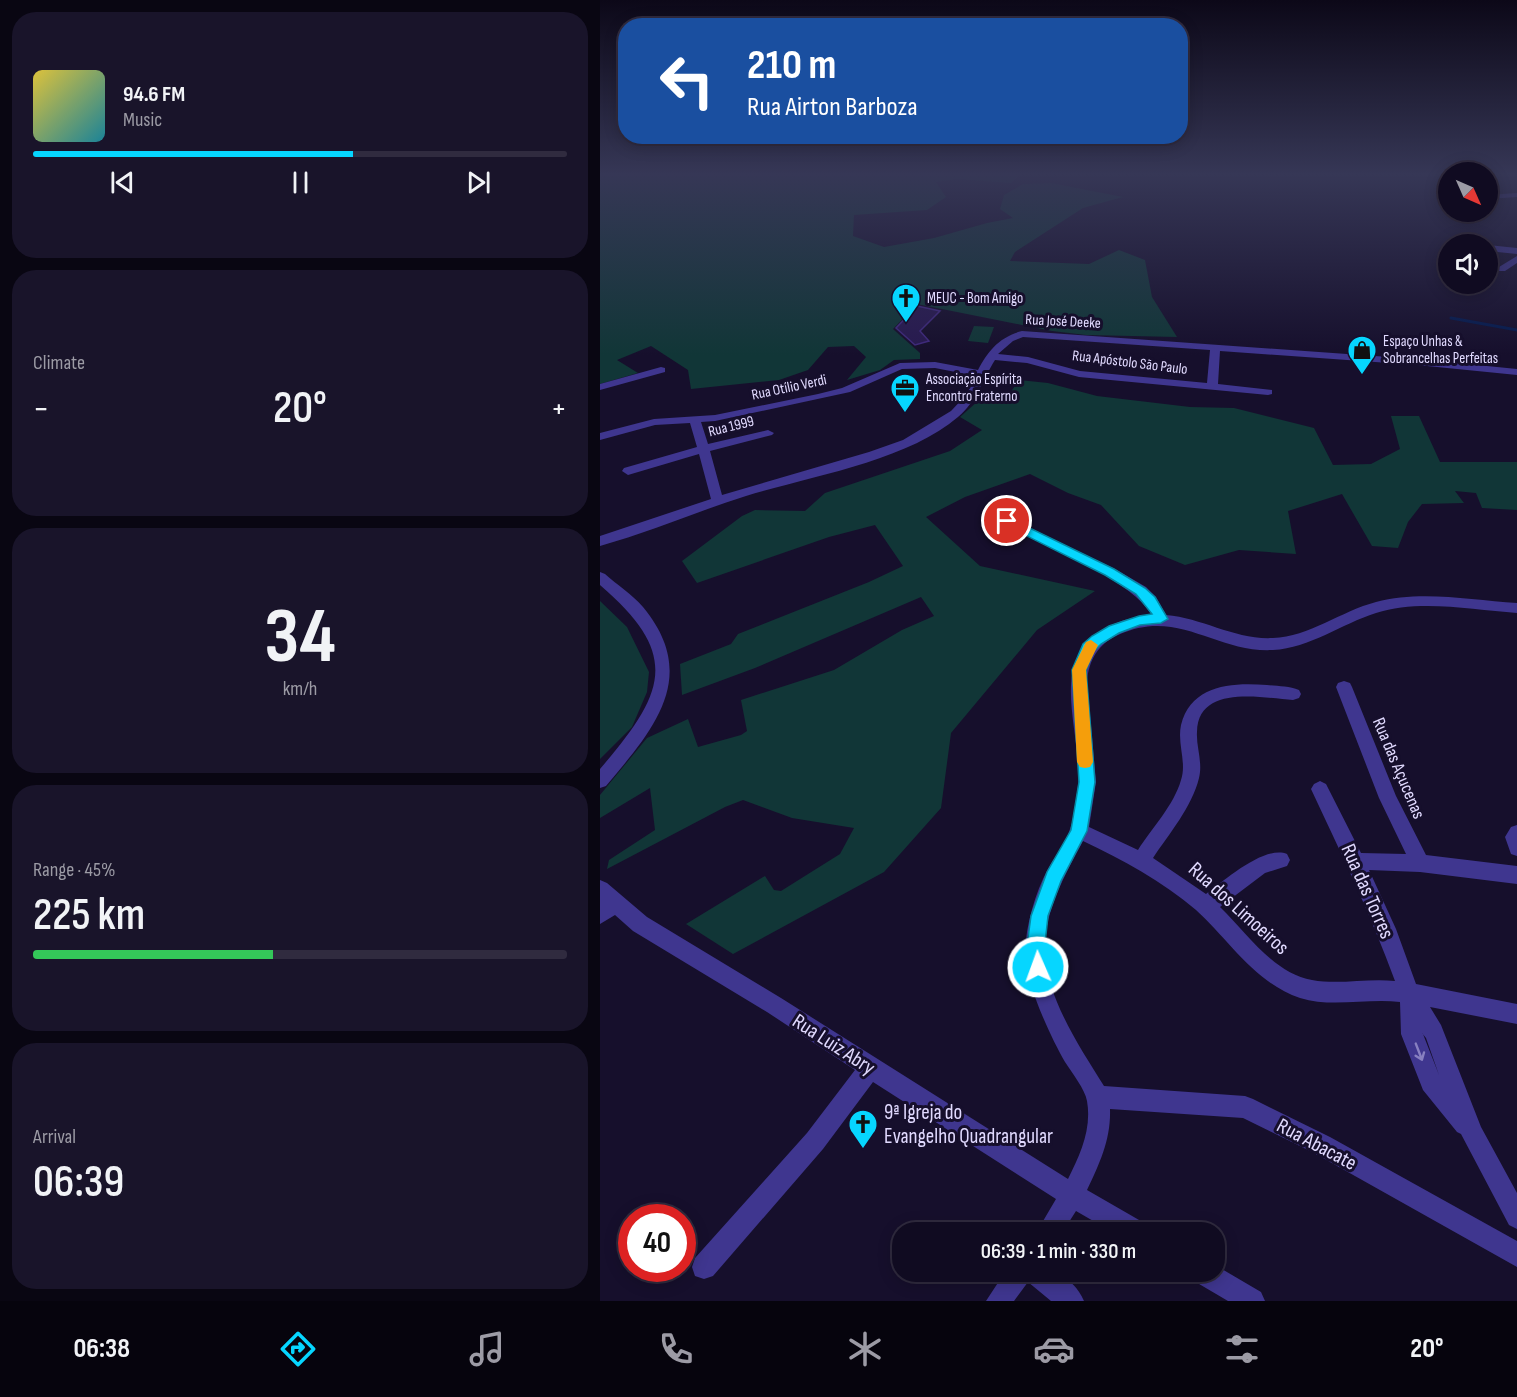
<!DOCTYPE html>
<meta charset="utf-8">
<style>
body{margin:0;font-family:"Sofia Sans Condensed",sans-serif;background:#19142a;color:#f1f3f6;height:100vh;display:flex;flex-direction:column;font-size:22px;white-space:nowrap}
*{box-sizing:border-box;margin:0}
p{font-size:20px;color:#9c9ba5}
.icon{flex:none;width:33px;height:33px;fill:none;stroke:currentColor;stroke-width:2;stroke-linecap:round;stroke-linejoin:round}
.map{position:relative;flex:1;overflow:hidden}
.drawer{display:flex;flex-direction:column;gap:12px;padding:12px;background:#090612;width:600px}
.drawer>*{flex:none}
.guide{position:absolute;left:18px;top:18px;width:570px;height:126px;border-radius:24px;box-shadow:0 3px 15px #0003,0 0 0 2px #302b3f;background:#1a4fa0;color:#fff;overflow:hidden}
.needle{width:39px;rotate:135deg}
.buttons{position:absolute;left:838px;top:162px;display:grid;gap:12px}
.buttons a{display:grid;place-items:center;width:60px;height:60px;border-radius:50%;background:#100b21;box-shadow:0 3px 15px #0003,0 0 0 2px #302b3f;font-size:30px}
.speed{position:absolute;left:18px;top:1204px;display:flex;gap:12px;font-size:30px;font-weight:700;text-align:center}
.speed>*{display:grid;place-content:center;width:78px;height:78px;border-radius:50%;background:#100b21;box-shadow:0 3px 15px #0003,0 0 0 2px #302b3f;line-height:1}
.speed .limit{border:9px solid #d22;background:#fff;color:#111}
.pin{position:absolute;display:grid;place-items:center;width:51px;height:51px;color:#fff;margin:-26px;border:3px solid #fff;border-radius:50%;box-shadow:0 2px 6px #0007}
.me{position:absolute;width:66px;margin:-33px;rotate:358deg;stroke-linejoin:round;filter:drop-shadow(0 0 4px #0008)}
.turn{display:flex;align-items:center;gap:21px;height:126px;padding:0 30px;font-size:27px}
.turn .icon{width:78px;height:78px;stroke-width:2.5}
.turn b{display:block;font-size:42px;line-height:51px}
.big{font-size:45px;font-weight:600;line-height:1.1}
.drawer .widget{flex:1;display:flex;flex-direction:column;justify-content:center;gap:9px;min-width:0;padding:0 21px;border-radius:24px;background:#19142a}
.drawer .dial{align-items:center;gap:0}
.dial b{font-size:78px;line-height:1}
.song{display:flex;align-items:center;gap:18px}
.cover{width:72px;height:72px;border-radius:9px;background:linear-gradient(135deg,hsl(50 70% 55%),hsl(190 70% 35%))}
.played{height:6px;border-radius:3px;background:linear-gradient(90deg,#06d6ff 60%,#302b3f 60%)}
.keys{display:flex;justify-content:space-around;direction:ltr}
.heat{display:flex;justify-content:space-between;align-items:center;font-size:33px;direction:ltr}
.charge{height:9px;border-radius:4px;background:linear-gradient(90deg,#34c759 45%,#302b3f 0)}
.trip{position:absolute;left:292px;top:1222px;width:333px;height:60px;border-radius:24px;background:#100b21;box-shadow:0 3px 15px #0003,0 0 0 2px #302b3f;font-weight:600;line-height:60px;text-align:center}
.tab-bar{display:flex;height:96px;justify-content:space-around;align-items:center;background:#06040d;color:#9c9ba5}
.tab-bar .icon{width:42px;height:42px}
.tab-bar .selected{color:#06d6ff}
.tab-bar b{font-size:27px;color:#f1f3f6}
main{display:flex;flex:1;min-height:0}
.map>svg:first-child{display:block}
.green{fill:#113637}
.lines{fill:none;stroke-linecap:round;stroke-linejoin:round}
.stream{stroke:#061b4e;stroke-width:3}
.building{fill:#27194f;stroke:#3f297d;stroke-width:1.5}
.minor{fill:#3f368f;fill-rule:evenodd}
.oneway{stroke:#8880c1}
.route{fill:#06d6ff;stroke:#048ba6;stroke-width:1.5}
.slow{fill:#f59e0b}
.labels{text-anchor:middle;stroke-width:6;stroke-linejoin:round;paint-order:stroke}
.far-poi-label{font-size:15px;fill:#e1daff;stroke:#160f2c;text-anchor:start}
.far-street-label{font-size:15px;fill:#e1daff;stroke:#160f2c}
.street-label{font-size:18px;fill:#e1daff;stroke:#160f2c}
.near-street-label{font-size:21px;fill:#e1daff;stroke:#160f2c}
.near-poi-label{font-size:21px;fill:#e1daff;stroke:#160f2c;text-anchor:start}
</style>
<main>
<section class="drawer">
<div class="widget">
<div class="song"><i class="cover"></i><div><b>94.6 FM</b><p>Music</p></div></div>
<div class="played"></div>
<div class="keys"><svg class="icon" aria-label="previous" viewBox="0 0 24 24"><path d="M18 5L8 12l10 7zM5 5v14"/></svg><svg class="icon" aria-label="pause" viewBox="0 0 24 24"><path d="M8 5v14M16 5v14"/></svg><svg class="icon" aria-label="next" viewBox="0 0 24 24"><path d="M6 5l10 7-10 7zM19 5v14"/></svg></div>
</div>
<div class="widget"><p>Climate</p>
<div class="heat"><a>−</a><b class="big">20°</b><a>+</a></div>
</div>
<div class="widget dial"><b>34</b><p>km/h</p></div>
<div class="widget"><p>Range · 45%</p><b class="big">225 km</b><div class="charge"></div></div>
<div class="widget"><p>Arrival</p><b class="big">06:39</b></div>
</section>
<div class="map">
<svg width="917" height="1301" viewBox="0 0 917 1301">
<rect width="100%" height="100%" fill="#160f2c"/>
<path class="green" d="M 0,173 L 421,173 L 411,183 L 357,179 L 336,182 L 346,197 L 327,210 L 254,215 L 253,236 L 284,247 L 334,238 L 387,223 L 413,218 L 400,209 L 404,195 L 423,184 L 451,183 L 523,197 L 483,208 L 415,252 L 410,261 L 489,264 L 519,250 L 545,260 L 552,297 L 577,337 L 486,335 L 452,331 L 317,304 L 293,329 L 320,353 L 320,359 L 294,360 L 280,370 L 247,380 L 266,357 L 254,346 L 228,347 L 208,370 L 179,380 L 91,389 L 88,370 L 51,346 L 17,360 L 38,373 L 0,384 Z
M 374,326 L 394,327 L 388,343 L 368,341 Z
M 419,380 L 448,383 L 497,396 L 590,407 L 634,408 L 714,428 L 733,465 L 771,464 L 800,449 L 791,416 L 819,416 L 840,462 L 917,462 L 917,510 L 882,508 L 876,493 L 855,491 L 864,503 L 822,504 L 808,522 L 798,548 L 772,546 L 742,494 L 688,511 L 696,554 L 639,550 L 585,565 L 539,546 L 501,505 L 468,493 L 430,474 L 365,497 L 326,517 L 380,566 L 495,591 L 437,630 L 351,733 L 341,808 L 284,872 L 133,954 L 86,924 L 165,876 L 174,890 L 181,891 L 240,854 L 254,828 L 192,818 L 143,800 L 125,807 L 7,869 L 9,860 L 55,830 L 50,788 L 0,818 L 0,795 L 47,738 L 88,719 L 98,747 L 141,735 L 147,731 L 141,700 L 234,670 L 302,630 L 334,616 L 321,597 L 155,668 L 82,695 L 80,664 L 131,644 L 138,634 L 269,582 L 303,566 L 275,525 L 229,537 L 97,583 L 82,561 L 142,516 L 155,510 L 205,511 L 225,493 L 350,451 L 382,430 L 360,417 L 387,393 L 408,396 Z
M 0,601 L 27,627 L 49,672 L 47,692 L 32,727 L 0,759 Z"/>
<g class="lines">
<path class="stream" d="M 851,318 L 917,330"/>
</g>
<path class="building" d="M 317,306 L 340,311 L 320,331 L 329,341 L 315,345 L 296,328 Z"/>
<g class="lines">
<path class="minor" d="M 917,193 L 917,197 L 888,199 L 888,195 Z
M 888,245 L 917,248 L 917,254 L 888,251 Z
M 917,256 L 917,263 L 905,271 L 899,271 L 899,267 Z
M 422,331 L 817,359 L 917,369 L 917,375 L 817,365 L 620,351 L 618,384 L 672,390 L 672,394 L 668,395 L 479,377 L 427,363 L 395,360 C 383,379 377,401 358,417 C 307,461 211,476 146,496 C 98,511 50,532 0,546 L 0,536 L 111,499 L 99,454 L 28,475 L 22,471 L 24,468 L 97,447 L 90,423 L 55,425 L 0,440 L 0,433 L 54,419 L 115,415 L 218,394 L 242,388 L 300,363 L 335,362 L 378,370 C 388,351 399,337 422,331 ZM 423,337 L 610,350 L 607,383 L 480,371 L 428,357 L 398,354 L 413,341 ZM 335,368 L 376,376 L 366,395 L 351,411 L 303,440 L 269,452 L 122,495 L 110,451 L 172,435 L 174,433 L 168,430 L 108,444 L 101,422 L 115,421 L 250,392 L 302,369 Z
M 61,367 L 65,368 L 65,372 L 0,390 L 0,384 Z
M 407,517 L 515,569 L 546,587 L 556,597 L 566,615 C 603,618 635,640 673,638 C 709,637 741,611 776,602 C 821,590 871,600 917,603 L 917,613 C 872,610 820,599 776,613 C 741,624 710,648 673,650 C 615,653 578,607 518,635 C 498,644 489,660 487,681 L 496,782 L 489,827 L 538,850 C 552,828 574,805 581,780 C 587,762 577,744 581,725 C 591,685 631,682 667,685 C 677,686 689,686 699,690 L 701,694 L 699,698 L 693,700 C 662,698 598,684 597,732 C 596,747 603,762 599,778 C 592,807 569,834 553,858 L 606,894 C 624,881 664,845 687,854 L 690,860 L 687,866 L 665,873 L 620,907 C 646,932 674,974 712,980 C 739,985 767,978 795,981 C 771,915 741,853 711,789 L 714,784 L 720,781 L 726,784 L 761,853 L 806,854 L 779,798 L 736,687 L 738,683 L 744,681 L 750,683 L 752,687 L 796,796 L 826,855 L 917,866 L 917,884 L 820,872 L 769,870 L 796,929 L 816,984 L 917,1004 L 917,1024 L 830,1007 L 841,1025 L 881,1127 L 917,1193 L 917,1229 L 909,1225 L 861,1134 L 857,1132 L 823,1090 L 801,1034 L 800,1002 C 767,998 732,1008 700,998 C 655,983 629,940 596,910 C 562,881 523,860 483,841 C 465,875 443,913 445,953 C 447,999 481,1049 504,1086 L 645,1096 L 653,1099 L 730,1137 L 917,1241 L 917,1267 L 714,1153 L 643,1118 L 510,1109 C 511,1139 500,1163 487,1190 L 546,1224 L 549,1233 L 514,1233 L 476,1211 L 462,1233 L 436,1233 L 456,1199 L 273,1082 L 223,1149 L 113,1276 L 104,1279 L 95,1276 L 92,1267 L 95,1258 L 207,1133 L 255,1070 L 167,1012 L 33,931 L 15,915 L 0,924 L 0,880 L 7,883 L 47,917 L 181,998 L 468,1179 C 480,1155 492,1129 487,1101 C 485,1089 472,1073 465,1062 C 450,1036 425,982 425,952 C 426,925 435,893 448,869 C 455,856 466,843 470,829 C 475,816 476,798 478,785 C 482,748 461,692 477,658 C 490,629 521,619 551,614 C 532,580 440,543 402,524 L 401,521 ZM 822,1033 L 826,1038 L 839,1075 L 823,1034 Z
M 0,572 L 5,574 C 17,585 32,594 43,607 C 101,677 53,730 6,786 L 0,788 L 0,769 C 64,694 83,656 0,585 Z
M 917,825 L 917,856 L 911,854 L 905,837 L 911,827 Z
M 615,1265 L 661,1292 L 665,1301 L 628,1301 L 594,1281 L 591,1272 L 615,1272 Z
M 405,1272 C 436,1272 469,1266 484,1301 L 451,1301 L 428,1282 L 414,1301 L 386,1301 Z"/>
</g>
<defs><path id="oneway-shaft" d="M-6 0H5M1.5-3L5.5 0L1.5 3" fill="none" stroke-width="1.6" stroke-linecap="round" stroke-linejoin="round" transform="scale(1.5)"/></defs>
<use class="oneway" href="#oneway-shaft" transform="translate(819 1052) rotate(69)"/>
<linearGradient id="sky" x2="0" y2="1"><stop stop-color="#0c0818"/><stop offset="0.49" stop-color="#363756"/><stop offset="1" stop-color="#363756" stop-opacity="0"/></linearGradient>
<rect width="917" height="355" fill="url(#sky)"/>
<path class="route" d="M 407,517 L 514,569 L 545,588 L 555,597 L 568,619 L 561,623 L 540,625 L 519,633 L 501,644 L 494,651 L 486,670 L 495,782 L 487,831 L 461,881 L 448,916 L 444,953 L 447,967 L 444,974 L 438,976 L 431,974 L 426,953 L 431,916 L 447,872 L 471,830 L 479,782 L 472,670 L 483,644 L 492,636 L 509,626 L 539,616 L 552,614 L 536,594 L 505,575 L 403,524 L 402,521 Z"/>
<path class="slow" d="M 491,640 L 498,645 L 486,670 L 493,762 L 490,767 L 485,768 L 480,767 L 477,762 L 472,670 L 486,642 Z"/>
<defs>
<g id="church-pin" transform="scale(1.5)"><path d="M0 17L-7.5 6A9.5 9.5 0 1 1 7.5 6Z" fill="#06d6ff" stroke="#160f2c"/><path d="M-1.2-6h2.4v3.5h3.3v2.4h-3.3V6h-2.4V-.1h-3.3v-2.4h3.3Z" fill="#111"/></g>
<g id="shop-pin" transform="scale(1.5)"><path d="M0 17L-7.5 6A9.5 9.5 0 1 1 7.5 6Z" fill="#06d6ff" stroke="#160f2c"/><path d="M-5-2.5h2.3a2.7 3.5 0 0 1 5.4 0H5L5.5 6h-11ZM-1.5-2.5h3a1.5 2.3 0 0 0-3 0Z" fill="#111"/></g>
<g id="office-pin" transform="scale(1.5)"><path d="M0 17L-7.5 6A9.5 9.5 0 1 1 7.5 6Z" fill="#06d6ff" stroke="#160f2c"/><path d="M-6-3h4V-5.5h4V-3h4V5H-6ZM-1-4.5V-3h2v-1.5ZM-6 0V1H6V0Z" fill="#111"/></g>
</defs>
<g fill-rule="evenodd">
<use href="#church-pin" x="306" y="298"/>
<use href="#shop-pin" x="762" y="350"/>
<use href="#office-pin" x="305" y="388"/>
<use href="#church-pin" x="263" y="1124"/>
</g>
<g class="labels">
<g class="far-poi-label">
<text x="327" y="303">MEUC - Bom Amigo</text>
<text x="783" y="346">Espaço Unhas &amp;<tspan x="783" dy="17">Sobrancelhas Perfeitas</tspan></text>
<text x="326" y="384">Associação Espírita<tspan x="326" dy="17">Encontro Fraterno</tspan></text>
</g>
<g class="far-street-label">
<text transform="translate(463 321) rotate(3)" y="5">Rua José Deeke</text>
<text transform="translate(530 362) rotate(7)" y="5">Rua Apóstolo São Paulo</text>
<text transform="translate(189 387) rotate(-12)" y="5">Rua Otílio Verdi</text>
<text transform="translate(131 426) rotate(-14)" y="5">Rua 1999</text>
</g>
<g class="street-label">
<text transform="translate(799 768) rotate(67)" y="6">Rua das Açucenas</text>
</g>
<g class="near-street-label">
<text transform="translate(768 891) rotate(66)" y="7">Rua das Torres</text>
<text transform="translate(639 908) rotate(42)" y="7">Rua dos Limoeiros</text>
<text transform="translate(234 1044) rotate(33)" y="7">Rua Luiz Abry</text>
<text transform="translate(717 1144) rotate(28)" y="7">Rua Abacate</text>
</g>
<g class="near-poi-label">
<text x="284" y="1119">9ª Igreja do<tspan x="284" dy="24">Evangelho Quadrangular</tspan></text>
</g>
</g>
</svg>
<div class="buttons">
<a><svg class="needle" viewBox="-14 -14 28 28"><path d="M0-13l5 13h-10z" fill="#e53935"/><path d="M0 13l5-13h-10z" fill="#9c9ba5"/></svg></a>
<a><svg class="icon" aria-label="sound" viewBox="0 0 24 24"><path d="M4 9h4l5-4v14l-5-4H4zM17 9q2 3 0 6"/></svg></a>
</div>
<div class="speed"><div class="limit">40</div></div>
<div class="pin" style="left:407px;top:521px;background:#d93025"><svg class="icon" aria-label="arrive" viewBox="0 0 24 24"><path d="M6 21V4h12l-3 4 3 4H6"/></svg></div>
<svg class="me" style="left:438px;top:967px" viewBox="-20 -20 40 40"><circle r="17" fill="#06d6ff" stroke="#fff" stroke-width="3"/><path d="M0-11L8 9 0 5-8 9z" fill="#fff"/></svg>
<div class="trip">06:39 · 1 min · 330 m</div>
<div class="guide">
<div class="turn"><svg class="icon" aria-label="left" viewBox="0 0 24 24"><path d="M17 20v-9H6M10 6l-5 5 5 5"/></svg><div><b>210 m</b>Rua Airton Barboza</div></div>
</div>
</div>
</main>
<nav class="tab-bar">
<b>06:38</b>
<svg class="icon selected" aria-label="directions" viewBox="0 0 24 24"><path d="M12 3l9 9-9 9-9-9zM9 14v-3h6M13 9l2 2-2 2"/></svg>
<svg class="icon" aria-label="music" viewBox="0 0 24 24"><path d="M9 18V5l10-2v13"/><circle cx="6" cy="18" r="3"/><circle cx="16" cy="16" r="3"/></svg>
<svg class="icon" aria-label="phone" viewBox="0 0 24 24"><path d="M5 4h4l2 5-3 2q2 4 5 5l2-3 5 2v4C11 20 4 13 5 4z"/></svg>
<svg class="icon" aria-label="climate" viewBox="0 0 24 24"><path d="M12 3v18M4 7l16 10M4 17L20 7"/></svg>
<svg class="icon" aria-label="car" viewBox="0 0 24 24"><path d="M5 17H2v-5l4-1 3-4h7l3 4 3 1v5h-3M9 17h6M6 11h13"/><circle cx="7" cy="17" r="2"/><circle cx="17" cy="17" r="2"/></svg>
<svg class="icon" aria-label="filters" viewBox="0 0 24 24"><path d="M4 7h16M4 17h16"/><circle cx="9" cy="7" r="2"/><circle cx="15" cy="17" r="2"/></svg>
<b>20°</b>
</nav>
